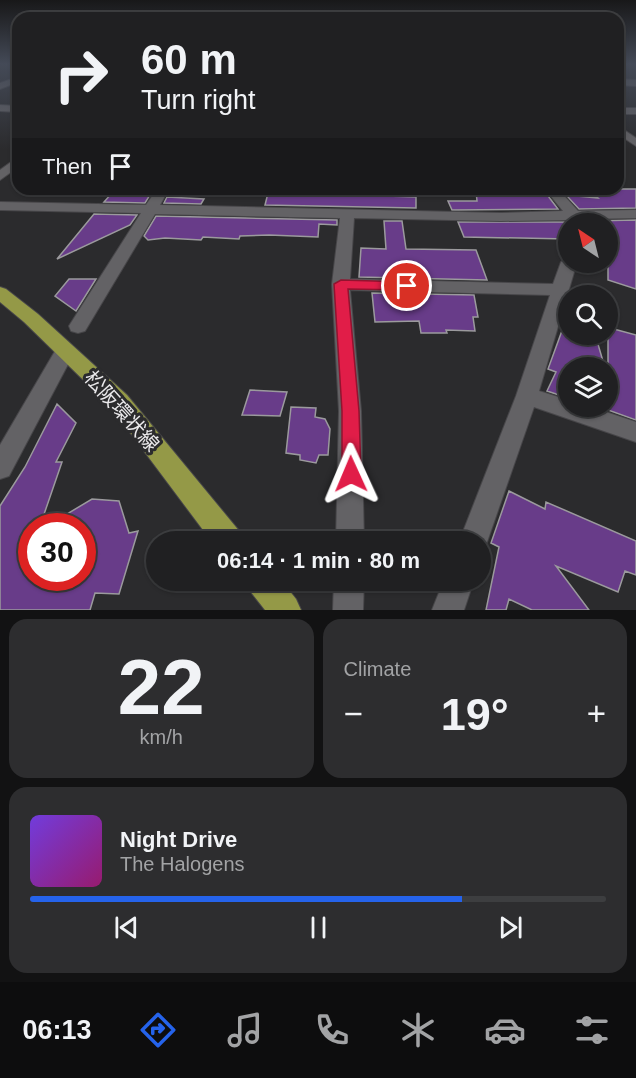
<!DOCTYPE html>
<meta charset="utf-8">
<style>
body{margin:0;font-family:Helvetica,"Noto Sans JP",sans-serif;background:#2d2d2f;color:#f1f3f6;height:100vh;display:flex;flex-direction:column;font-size:22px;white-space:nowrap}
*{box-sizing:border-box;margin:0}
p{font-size:20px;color:#a2a3a5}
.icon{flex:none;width:33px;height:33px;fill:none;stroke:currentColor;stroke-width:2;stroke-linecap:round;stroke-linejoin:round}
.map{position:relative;height:610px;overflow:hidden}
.sheet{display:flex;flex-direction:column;gap:9px;padding:9px;background:#121213;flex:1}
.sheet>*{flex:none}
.banner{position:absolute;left:12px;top:12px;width:612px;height:183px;border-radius:18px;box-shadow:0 2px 4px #0004,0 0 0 2px #3d3e40;background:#202022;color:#f1f3f6;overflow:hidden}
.needle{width:39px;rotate:325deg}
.tools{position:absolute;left:558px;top:213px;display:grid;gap:12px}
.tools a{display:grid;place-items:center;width:60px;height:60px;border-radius:50%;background:#202022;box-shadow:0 2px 4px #0004,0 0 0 2px #3d3e40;font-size:30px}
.speed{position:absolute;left:18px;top:513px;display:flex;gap:12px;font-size:30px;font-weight:700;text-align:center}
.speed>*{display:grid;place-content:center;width:78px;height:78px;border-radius:50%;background:#202022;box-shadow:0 2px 4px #0004,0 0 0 2px #3d3e40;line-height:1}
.speed .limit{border:9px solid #d22;background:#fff;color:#111}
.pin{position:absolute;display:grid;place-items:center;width:51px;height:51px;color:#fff;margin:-26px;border:3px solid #fff;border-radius:50%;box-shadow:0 2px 6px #0007}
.me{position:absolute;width:66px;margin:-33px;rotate:359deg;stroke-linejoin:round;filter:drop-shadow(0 0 4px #0008)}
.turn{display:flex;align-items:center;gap:21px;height:126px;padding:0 30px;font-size:27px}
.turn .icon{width:78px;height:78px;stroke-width:2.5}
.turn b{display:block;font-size:42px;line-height:51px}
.then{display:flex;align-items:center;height:57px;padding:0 30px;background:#0003;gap:12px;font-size:22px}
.big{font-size:45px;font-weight:700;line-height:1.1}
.sheet .tile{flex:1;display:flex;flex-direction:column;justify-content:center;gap:9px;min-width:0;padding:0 21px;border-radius:18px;background:#2d2d2f}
.sheet .dial{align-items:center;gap:0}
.dial b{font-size:78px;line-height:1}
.song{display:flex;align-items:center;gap:18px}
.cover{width:72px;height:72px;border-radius:9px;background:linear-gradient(135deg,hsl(260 70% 55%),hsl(320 70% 35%))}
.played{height:6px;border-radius:3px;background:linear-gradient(90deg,#2563eb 75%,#3d3e40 75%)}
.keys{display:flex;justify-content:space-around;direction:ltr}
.heat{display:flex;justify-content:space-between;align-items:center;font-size:33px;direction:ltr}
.sheet .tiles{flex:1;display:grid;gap:9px;grid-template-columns:1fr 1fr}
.tile:last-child{grid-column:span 2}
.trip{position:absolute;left:146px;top:531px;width:345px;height:60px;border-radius:30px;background:#202022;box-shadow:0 2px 4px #0004,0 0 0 2px #3d3e40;font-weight:700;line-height:60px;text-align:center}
.menu{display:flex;height:96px;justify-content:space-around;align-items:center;background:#0d0d0e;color:#a2a3a5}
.menu .icon{width:42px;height:42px}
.menu .active{color:#2563eb}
.menu b{font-size:27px;color:#f1f3f6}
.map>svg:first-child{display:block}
.building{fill:#683c89;stroke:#9b9a9d;stroke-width:1.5}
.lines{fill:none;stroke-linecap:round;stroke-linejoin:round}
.minor-casing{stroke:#474649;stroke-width:2}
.major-casing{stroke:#474649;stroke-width:2}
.minor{fill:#636265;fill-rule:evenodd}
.major{fill:#949947;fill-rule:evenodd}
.route{fill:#e11d48;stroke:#92132f;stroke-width:1.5}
.labels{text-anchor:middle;stroke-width:6;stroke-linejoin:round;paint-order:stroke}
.near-street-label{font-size:20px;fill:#eae9eb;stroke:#2b2b2d}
</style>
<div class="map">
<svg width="636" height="610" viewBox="0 0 636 610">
<rect width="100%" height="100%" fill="#2b2b2d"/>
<path class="building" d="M 269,189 L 336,189 L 354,195 L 416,197 L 416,208 L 265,205 Z
M 504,189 L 535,189 L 545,192 L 558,209 L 452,210 L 448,201 L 477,201 L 476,191 L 507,195 Z
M 588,189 L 636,189 L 636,208 L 579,209 L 566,195 L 598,198 Z
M 112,193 L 150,195 L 145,203 L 104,202 Z
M 167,197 L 204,199 L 201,204 L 164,203 Z
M 94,214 L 137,215 L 130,225 L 57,259 Z
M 156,216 L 337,220 L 337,225 L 319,224 L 318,237 L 269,235 L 240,236 L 239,239 L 203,237 L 201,240 L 165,238 L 148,240 L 144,236 Z
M 636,220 L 636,289 L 608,280 L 608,224 L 588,224 L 588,221 Z
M 384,221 L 402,221 L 406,249 L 476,250 L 487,280 L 359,277 L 361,248 L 386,249 Z
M 458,222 L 569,222 L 570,224 L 568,224 L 568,239 L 464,237 Z
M 69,279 L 96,279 L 76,311 L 55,296 Z
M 372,293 L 474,295 L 478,317 L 473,317 L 475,331 L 446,330 L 447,333 L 421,333 L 419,321 L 375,322 Z
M 567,317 L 568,334 L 595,334 L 605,368 L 568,368 L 568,398 L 547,391 L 556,372 L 548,369 Z
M 610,328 L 636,335 L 636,420 L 608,410 L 608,339 Z
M 250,390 L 287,392 L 280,416 L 242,415 Z
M 57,404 L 76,423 L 56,462 L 62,462 L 40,526 L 32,526 L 32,578 L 82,579 L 82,526 L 47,526 L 92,499 L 119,501 L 129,533 L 138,531 L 119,594 L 95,593 L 90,610 L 0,610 L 0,506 L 25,467 Z
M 291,407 L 316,408 L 315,417 L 325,419 L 330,429 L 328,455 L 319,455 L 316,463 L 300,460 L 300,455 L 286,453 Z
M 509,491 L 545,509 L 546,502 L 636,541 L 636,575 L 625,571 L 618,592 L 556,566 L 589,610 L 532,610 L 509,599 L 506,610 L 486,610 L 499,547 L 491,543 Z"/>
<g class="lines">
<g class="minor-casing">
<path id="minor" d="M 18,77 L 18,82 L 0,89 L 0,83 Z
M 618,79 L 636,80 L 636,86 L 618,85 Z
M 0,105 L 18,106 L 18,112 L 0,111 Z
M 618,108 L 636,108 L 636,114 L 618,114 Z
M 618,126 L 636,138 L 636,146 L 618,134 Z
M 18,157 L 18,167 L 0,180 L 0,170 Z
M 157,189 L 169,189 L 160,205 L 501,213 L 563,211 L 545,189 L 558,189 L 578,211 L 636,210 L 636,218 L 585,219 L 586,224 L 574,224 L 570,220 L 501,221 L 354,218 L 350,279 L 553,284 L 561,262 L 568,257 L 568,262 L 577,262 L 539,391 L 568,400 L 568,406 L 588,406 L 636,422 L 636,442 L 534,407 L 487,542 L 483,552 L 480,553 L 480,542 L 459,542 L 516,396 L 550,295 L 350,290 L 361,411 L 364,542 L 336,542 L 339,411 L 332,284 L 340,218 L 155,214 L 85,331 L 78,333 L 71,331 L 69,326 L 141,213 L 0,210 L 0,202 L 146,205 Z
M 348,189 L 439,189 L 441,191 L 434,195 L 354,193 Z
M 65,344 L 72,346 L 75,351 L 9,476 L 0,479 L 0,445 L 58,346 Z
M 334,580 L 364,580 L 363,610 L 333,610 Z
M 444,580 L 474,580 L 464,610 L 432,610 Z"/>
</g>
<g class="major-casing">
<path id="major" d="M 0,287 L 6,289 L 38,314 L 127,395 L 240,532 L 244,542 L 212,542 L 111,407 L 24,322 L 0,302 Z
M 246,580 L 281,580 L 296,599 L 301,610 L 265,610 L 250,591 Z"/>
</g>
<use href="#minor" class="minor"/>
<use href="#major" class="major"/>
</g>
<linearGradient id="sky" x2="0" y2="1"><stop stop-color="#181819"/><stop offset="0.43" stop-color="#444a57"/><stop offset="1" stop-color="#444a57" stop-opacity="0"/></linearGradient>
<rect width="636" height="149" fill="url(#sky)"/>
<path class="route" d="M 341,280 L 407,282 L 413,286 L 407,290 L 348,289 L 359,411 L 361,474 L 358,481 L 351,483 L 344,481 L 342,474 L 342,411 L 334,284 Z"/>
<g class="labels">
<g class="near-street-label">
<text transform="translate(122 411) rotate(48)" y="7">松阪環状線</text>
</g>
</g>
</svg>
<div class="tools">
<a><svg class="needle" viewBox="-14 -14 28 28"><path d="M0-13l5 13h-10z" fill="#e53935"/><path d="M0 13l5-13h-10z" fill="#a2a3a5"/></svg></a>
<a><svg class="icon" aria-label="search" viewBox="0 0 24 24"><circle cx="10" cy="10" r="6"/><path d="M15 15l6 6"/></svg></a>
<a><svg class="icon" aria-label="layers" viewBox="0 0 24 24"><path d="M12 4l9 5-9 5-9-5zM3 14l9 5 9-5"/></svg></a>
</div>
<div class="speed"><div class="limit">30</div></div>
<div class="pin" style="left:407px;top:286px;background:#d93025"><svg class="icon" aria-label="arrive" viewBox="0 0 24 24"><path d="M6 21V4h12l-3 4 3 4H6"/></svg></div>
<svg class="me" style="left:351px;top:474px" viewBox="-20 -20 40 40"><path d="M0-17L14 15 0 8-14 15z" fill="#e11d48" stroke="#fff" stroke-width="4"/></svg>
<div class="trip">06:14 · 1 min · 80 m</div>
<div class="banner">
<div class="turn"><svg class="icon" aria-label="right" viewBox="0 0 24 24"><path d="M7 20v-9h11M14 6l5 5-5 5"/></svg><div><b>60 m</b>Turn right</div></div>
<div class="then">Then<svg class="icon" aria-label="arrive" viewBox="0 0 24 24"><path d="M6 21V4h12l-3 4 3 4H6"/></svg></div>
</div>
</div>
<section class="sheet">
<div class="tiles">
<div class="tile dial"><b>22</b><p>km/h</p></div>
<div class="tile"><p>Climate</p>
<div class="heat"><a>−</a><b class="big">19°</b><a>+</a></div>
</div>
<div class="tile">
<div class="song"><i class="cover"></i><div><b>Night Drive</b><p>The Halogens</p></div></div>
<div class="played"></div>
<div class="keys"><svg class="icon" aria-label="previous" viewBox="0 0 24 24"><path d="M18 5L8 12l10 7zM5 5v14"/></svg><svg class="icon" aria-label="pause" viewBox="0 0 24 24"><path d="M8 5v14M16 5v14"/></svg><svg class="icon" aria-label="next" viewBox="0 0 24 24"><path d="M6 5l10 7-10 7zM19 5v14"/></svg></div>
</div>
</div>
</section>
<nav class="menu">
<b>06:13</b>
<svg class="icon active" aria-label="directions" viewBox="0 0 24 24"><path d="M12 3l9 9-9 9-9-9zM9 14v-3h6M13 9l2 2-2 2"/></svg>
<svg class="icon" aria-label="music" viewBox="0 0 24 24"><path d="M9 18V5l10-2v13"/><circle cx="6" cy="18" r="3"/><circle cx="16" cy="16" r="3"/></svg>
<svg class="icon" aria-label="phone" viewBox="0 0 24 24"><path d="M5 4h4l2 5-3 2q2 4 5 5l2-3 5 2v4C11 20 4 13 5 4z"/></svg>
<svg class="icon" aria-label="climate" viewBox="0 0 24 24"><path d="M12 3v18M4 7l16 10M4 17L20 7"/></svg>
<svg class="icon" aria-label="car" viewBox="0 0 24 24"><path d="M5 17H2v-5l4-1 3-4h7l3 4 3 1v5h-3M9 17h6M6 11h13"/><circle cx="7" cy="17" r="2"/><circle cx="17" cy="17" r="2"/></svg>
<svg class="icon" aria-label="filters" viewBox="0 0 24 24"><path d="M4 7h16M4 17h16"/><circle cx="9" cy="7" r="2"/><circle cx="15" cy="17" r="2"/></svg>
</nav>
